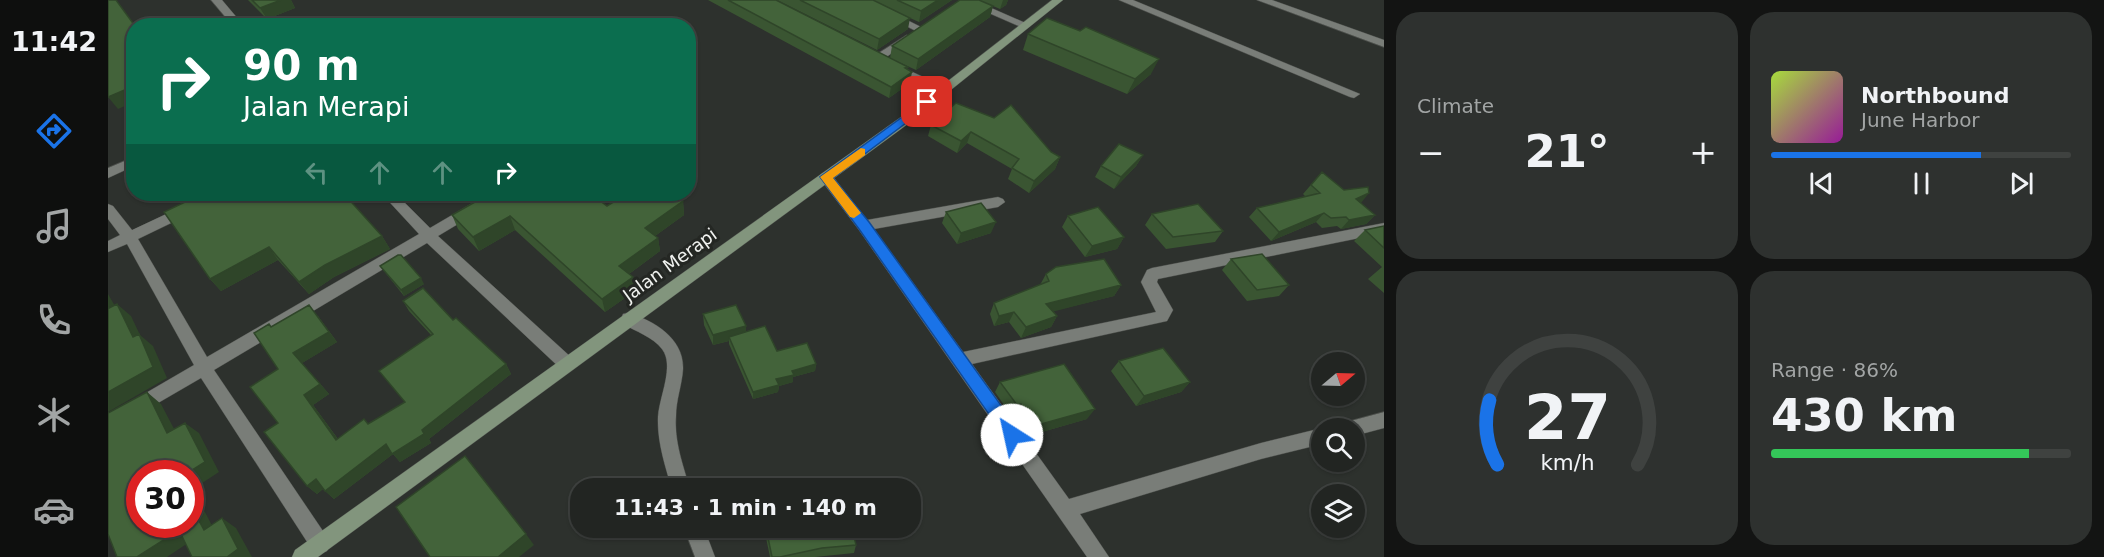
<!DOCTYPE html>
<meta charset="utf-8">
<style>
body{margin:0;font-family:"DejaVu Sans",sans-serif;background:#2e312f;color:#f1f3f6;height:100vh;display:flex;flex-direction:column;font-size:22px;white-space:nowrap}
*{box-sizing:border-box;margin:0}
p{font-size:20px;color:#a2a5a5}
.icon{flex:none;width:33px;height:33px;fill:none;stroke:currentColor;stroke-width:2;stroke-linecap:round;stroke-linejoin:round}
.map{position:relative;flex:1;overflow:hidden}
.drawer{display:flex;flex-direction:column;gap:12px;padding:12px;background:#131413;width:720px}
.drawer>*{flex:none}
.guide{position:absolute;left:18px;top:18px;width:570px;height:183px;border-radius:24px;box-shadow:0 2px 4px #0004,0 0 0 2px #3f4240;background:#0b6e4f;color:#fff;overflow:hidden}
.needle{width:39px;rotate:71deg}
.tools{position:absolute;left:1203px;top:352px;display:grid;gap:12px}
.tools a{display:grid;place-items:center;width:54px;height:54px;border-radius:50%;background:#222522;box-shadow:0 2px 4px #0004,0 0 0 2px #3f4240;font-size:30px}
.speed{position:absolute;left:18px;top:460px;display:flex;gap:12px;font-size:30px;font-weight:700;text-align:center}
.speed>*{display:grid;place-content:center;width:78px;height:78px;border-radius:50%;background:#222522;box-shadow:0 2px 4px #0004,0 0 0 2px #3f4240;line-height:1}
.speed .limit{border:9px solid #d22;background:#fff;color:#111}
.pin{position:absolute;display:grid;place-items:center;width:51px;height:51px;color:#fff;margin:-26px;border-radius:12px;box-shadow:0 3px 9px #0006}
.me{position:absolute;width:66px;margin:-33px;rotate:325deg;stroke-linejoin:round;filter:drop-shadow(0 0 4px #0008)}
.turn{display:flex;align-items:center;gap:21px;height:126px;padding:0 18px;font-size:27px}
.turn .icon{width:78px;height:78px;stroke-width:2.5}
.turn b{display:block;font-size:42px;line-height:51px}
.lanes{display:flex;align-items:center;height:57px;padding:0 18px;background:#0003;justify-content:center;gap:30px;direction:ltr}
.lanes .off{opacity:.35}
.big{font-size:45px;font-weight:800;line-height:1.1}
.drawer .tile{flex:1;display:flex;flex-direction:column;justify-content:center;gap:9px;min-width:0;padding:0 21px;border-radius:24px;background:#2e312f}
.drawer .dial{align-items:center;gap:0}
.dial svg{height:156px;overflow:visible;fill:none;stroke:#3f4240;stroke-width:7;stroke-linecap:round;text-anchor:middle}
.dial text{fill:#f1f3f6;stroke:none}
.song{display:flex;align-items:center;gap:18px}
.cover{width:72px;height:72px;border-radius:9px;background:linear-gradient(135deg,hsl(80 70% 55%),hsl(300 70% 35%))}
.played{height:6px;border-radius:3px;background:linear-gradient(90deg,#1a73e8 70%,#3f4240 70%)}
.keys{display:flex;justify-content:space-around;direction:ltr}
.heat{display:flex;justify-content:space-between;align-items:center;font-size:33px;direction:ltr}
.charge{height:9px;border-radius:4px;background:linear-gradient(90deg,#34c759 86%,#3f4240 0)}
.drawer .tiles{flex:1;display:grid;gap:12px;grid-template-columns:repeat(2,1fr)}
.trip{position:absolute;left:462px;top:478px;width:351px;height:60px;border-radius:24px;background:#222522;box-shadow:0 2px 4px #0004,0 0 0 2px #3f4240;font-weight:800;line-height:60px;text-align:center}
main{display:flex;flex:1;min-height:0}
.tabs{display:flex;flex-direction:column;width:108px;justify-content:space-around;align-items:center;background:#0e0f0e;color:#a2a5a5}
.tabs .icon{width:42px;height:42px}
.tabs .current{color:#1a73e8}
.tabs b{font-size:27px;color:#f1f3f6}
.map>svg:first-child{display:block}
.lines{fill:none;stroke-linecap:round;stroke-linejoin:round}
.street-casing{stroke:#4a4d49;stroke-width:1}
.secondary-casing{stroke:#4a4d49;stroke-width:1}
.street{fill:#797d78;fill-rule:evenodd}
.secondary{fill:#82957d;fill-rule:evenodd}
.wall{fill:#3a5532}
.shaded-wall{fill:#2f4529}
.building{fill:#43633a;stroke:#2f4529;stroke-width:1.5}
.route{fill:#1a73e8;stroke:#114b97;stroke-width:1.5}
.slow{fill:#f59e0b}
.labels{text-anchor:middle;stroke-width:6;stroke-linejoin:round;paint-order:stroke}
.street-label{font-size:18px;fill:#f0f2ef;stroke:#242723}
</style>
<main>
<nav class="tabs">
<b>11:42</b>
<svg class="icon current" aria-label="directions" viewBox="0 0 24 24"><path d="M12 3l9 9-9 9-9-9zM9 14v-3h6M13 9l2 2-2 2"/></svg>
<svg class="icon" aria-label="music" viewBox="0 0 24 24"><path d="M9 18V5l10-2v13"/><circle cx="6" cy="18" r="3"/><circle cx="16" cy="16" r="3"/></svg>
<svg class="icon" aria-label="phone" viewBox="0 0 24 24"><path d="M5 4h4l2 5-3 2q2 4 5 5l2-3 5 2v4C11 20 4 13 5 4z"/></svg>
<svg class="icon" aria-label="climate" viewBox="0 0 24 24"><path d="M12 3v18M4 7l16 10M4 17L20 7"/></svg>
<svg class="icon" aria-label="car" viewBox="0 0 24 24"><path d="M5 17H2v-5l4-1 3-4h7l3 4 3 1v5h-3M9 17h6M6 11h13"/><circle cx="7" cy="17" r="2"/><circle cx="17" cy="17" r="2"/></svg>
</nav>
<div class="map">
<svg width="1276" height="557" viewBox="0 0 1276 557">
<rect width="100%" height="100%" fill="#2d312d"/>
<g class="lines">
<g class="street-casing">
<path id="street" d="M 103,0 L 114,0 L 136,26 L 125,26 Z
M 746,0 L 759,0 L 817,29 L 816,31 L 808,31 Z
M 851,0 L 865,0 L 922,25 L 921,27 L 913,27 Z
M 1011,0 L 1025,0 L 1252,94 L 1246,98 L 1242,97 Z
M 1149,0 L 1164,0 L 1276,40 L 1276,47 Z
M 799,35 L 804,38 L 803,40 L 774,60 L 766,60 L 766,56 Z
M 787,64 L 837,87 L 839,90 L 833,94 L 829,93 L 783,69 L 781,67 Z
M 26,157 L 26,166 L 0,178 L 0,168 Z
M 718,172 L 723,174 L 759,220 L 890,197 L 895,199 L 897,202 L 890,207 L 766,229 L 855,352 L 1048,312 L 1033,282 L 1039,270 L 1044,268 L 1276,223 L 1276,233 L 1050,279 L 1049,282 L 1065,310 L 1059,321 L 864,364 L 961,499 L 1153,443 L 1214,428 L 1217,429 L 1214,429 L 1214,444 L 1153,459 L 972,514 L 1001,557 L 979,557 L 751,230 L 713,180 L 711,177 L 713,174 Z
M 101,194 L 119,194 L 117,197 L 30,239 L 99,357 L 311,234 L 274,194 L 288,194 L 322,228 L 380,194 L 396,194 L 395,197 L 330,236 L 465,359 L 467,364 L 465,369 L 459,371 L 453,369 L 319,243 L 106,370 L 219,537 L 222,544 L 219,551 L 212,554 L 205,551 L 93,378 L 0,432 L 0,415 L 86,365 L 19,244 L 0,252 L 0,241 L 12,235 L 0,219 L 0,204 L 5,206 L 24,230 Z
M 521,313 C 547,321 576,339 575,369 C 574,385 568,400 568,416 C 566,441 575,465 582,489 L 564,489 C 557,466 549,441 550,417 C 551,397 567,366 554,349 C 545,337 527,331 515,324 L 513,319 L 515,314 Z
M 1276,412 L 1276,428 L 1246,436 L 1246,429 L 1232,429 L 1235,423 Z
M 576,528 L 596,528 L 607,557 L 587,557 Z"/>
</g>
<g class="secondary-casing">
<path id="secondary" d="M 944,0 L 955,0 L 808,118 L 210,557 L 184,557 L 187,550 L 800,112 Z"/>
</g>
<use href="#street" class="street"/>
<use href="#secondary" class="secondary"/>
</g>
<path class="wall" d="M 140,0 L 183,0 L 187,8 L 159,19 Z
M 600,0 L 668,0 L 799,69 L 802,83 L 781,98 Z
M 669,0 L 844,0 L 811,22 L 793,14 L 800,29 L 769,50 Z
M 852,0 L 900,0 L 898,5 L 892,9 L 885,6 L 882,17 L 808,70 L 782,58 L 784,46 Z
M 920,34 L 1043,74 L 1019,94 L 915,50 Z
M 848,103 L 952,157 L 947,169 L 921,193 L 900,179 L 904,169 L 859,143 L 849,153 L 820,136 L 823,125 Z
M 1035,155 L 1028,166 L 1006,189 L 987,177 L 993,166 Z
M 1214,172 L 1267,215 L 1258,224 L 1233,229 L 1229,226 L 1214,228 L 1208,222 L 1163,241 L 1141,217 L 1149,208 L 1198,197 L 1195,194 Z
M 94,194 L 245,195 L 240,198 L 274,236 L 282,249 L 226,277 L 201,294 L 170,260 L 113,291 L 102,279 Z
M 575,201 L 576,215 L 547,236 L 550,238 L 552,251 L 521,274 L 525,277 L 527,291 L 497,312 L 407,230 L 371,251 L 350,229 L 344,215 Z
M 838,212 L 883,233 L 849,244 L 834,223 Z
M 1044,214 L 1115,231 L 1107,242 L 1058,249 L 1037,225 Z
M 960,216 L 1016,237 L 1009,249 L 977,257 L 954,227 Z
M 1276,226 L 1276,293 L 1260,279 L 1274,267 L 1246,241 L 1257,230 Z
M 1123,259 L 1181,285 L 1171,296 L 1139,301 L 1114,270 Z
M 272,266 L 316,284 L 296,296 Z
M 938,274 L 1013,285 L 1006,296 L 945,311 L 949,316 L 943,327 L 913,338 L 901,322 L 886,326 L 882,314 L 886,303 L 932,285 Z
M 295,301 L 345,320 L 398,364 L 403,374 L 321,439 L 323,443 L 292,462 L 285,454 L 226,499 L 215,489 L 209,494 L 199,486 L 170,423 L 170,369 L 163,327 L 210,316 L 229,342 L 194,363 L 221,394 L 205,405 L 230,439 L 260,424 L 297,402 L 271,371 L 323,335 L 301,311 Z
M 595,314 L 638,332 L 669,351 L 708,364 L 707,371 L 685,377 L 685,382 L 671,386 L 670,392 L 645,399 L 621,344 L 621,341 L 605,345 L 596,325 Z
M 1011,361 L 1082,382 L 1073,392 L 1028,406 L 1003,371 Z
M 892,382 L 979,419 L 920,436 L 907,414 L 903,415 L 887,392 Z
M 656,528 L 744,528 L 748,545 L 746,553 L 707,557 L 662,557 Z"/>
<path class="shaded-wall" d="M 173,0 L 183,0 L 187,8 L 159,19 L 152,8 Z
M 830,0 L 844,0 L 811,22 L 813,11 Z
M 895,0 L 900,0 L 898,5 L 892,9 Z
M 885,6 L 882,17 L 808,70 L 810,59 Z
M 802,18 L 800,29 L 769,50 L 771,39 Z
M 1051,59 L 1043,74 L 1019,94 L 1027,79 Z
M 800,67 L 797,77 L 804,72 L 802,83 L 781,98 L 783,87 L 797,68 Z
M 26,86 L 26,102 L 10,109 L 0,97 Z
M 863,132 L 859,143 L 849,153 L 853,141 Z
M 1035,155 L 1028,166 L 1006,189 L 1013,177 Z
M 952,157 L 947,169 L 921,193 L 926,181 Z
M 1261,193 L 1253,203 L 1248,199 Z
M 234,194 L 244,194 L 245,195 L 237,199 Z
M 575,201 L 576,215 L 540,241 L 537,228 Z
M 1216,213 L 1208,222 L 1163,241 L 1171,232 Z
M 1267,215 L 1258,224 L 1233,229 L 1241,220 Z
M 402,216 L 407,230 L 371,251 L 365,237 Z
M 888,222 L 883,233 L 849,244 L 853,233 Z
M 274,236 L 282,249 L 226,277 L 201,294 L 191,282 L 217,265 Z
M 1016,237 L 1009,249 L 977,257 L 984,246 Z
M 550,238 L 552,251 L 514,279 L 511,266 Z
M 161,247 L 170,260 L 113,291 L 102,279 Z
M 525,277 L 527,291 L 497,312 L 494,299 Z
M 313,278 L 316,284 L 296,296 L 293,290 Z
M 1013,285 L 1006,296 L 932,315 L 938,304 Z
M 0,294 L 15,320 L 0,307 Z
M 9,304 L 23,316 L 32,335 L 45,346 L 59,378 L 0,412 L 0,392 L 25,337 Z
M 201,305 L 229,342 L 194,363 L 221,394 L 205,405 L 237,449 L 228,440 L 196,395 L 185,353 Z
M 906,312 L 901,322 L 886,326 L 891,316 Z
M 949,316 L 943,327 L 913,338 L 918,327 Z
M 638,326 L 638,336 L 621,337 L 621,341 L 605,345 L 605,335 Z
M 398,364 L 403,374 L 321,439 L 323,443 L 292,462 L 285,454 L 226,499 L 217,491 L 278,444 L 314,430 Z
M 708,364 L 707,371 L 685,377 L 685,382 L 671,386 L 670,392 L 645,399 L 645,392 L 684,371 Z
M 1082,382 L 1073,392 L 1028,406 L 1036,396 Z
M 39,392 L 53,404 L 74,444 L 59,433 Z
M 913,404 L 907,414 L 903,415 L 909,405 Z
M 987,409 L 979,419 L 920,436 L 926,426 Z
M 77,423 L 91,433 L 111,472 L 85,489 L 111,539 L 96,530 L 82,504 L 82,474 L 78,474 Z
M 208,479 L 217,487 L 209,494 L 199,486 Z
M 114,518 L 128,528 L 144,557 L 119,557 Z
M 71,530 L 86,539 L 59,557 L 29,557 Z
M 418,534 L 426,545 L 411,557 L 390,557 Z"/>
<path class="building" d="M 0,0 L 8,0 L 27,26 L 26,26 L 26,86 L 0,97 Z
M 144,0 L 173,0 L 152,8 Z
M 620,0 L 668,0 L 800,67 L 797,68 L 804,72 L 783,87 Z
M 692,0 L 765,0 L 802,18 L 771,39 Z
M 789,0 L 830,0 L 813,11 Z
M 852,0 L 871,0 L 885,6 L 810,59 L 784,46 Z
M 939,18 L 972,31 L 978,27 L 1051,59 L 1027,79 L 920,34 Z
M 848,103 L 886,118 L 903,105 L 943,152 L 952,157 L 926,181 L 904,168 L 911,159 L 863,132 L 853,141 L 823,125 Z
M 1011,144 L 1035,155 L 1013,177 L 993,166 Z
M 1214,172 L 1236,190 L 1260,187 L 1261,193 L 1248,199 L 1267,215 L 1241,220 L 1238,217 L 1223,218 L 1216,213 L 1171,232 L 1149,208 L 1212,193 L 1203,185 Z
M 94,194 L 236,194 L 274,236 L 217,265 L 191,282 L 161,247 L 102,279 L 56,212 Z
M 381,194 L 483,194 L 499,206 L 518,194 L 564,194 L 575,201 L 537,228 L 550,238 L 511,266 L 525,277 L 494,299 L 402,216 L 365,237 L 344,215 Z
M 873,203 L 888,222 L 853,233 L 838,212 Z
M 1090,204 L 1115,231 L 1065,237 L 1044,214 Z
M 990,207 L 1016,237 L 984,246 L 960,216 Z
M 1276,226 L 1276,248 L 1257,230 Z
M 1154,254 L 1181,285 L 1149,290 L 1123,259 Z
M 290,255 L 293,255 L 313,278 L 293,290 L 272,266 Z
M 996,259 L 1013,285 L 938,304 L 949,316 L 918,327 L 906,312 L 891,316 L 886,303 L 941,281 L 938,274 L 948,267 Z
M 315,288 L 345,320 L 348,318 L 398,364 L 314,430 L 316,434 L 284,454 L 278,444 L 217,491 L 208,479 L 199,486 L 156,432 L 170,423 L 142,387 L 170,369 L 146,333 L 161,324 L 163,327 L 201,305 L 221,332 L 185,353 L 212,384 L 196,395 L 228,440 L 256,419 L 260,424 L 297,402 L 271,371 L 325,334 L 295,301 Z
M 9,304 L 25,337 L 31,334 L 45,367 L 0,392 L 0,307 L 1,308 Z
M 628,305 L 638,326 L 605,335 L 595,314 Z
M 657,326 L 669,351 L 699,343 L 708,364 L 684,371 L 686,375 L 668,379 L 671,385 L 645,392 L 621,337 Z
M 1055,348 L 1082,382 L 1036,396 L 1011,361 Z
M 956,364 L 987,409 L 926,426 L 913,404 L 909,405 L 892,382 Z
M 39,392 L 59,433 L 77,423 L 97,462 L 78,474 L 32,474 L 32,525 L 82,525 L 82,504 L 96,530 L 114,518 L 130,549 L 119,557 L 84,557 L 71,530 L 29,557 L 9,557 L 0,534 L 0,413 Z
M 357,456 L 418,534 L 390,557 L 322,557 L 288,507 Z
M 695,482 L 697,489 L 657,489 Z
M 734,485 L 735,489 L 710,489 Z
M 658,528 L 744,528 L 748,545 L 714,548 L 672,557 L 664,557 Z"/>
<path class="route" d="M 819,99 L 824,102 L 822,105 L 725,178 L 761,222 L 910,429 L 912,435 L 910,440 L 904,442 L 899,440 L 751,229 L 712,177 Z"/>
<path class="slow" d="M 753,148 L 757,149 L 757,155 L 725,178 L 753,213 L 746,218 L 742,217 L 712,177 Z"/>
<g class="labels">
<g class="street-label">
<text transform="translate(562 265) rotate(-36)" y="6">Jalan Merapi</text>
</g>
</g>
</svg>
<div class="tools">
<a><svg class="needle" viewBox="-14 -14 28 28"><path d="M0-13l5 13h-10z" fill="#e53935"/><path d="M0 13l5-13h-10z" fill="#a2a5a5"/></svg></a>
<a><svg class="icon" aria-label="search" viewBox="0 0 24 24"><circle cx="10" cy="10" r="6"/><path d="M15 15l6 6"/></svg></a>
<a><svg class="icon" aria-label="layers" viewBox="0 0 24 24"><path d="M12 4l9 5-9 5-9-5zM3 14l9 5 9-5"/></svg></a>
</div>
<div class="speed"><div class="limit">30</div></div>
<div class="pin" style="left:819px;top:102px;background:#d93025"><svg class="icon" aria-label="arrive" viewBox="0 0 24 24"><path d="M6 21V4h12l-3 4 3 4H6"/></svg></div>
<svg class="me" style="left:904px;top:435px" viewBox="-20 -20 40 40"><circle r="19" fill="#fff"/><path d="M0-13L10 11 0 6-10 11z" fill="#1a73e8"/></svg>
<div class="trip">11:43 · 1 min · 140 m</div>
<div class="guide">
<div class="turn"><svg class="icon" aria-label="right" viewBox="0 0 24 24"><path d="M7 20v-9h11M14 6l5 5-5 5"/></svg><div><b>90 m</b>Jalan Merapi</div></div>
<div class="lanes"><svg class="icon off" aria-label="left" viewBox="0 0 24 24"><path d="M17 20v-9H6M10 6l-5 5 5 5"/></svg><svg class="icon off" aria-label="ahead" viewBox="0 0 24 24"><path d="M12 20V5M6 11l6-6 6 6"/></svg><svg class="icon off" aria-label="ahead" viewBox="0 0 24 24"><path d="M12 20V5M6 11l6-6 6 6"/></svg><svg class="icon" aria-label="right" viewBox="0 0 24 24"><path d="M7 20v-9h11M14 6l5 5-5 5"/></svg></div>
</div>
</div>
<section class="drawer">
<div class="tiles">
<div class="tile"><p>Climate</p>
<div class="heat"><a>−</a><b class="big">21°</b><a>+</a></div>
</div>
<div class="tile">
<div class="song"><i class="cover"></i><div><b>Northbound</b><p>June Harbor</p></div></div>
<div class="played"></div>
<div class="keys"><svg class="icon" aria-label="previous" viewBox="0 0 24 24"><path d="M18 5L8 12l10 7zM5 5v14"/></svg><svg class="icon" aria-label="pause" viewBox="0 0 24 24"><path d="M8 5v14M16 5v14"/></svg><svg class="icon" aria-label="next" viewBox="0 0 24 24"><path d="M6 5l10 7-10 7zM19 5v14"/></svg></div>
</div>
<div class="tile dial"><svg viewBox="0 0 100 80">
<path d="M14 69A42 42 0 1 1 86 69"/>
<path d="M14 69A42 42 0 0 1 10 36" stroke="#1a73e8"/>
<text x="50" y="56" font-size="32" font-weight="700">27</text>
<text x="50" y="72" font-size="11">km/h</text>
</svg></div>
<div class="tile"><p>Range · 86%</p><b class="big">430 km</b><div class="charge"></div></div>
</div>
</section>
</main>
